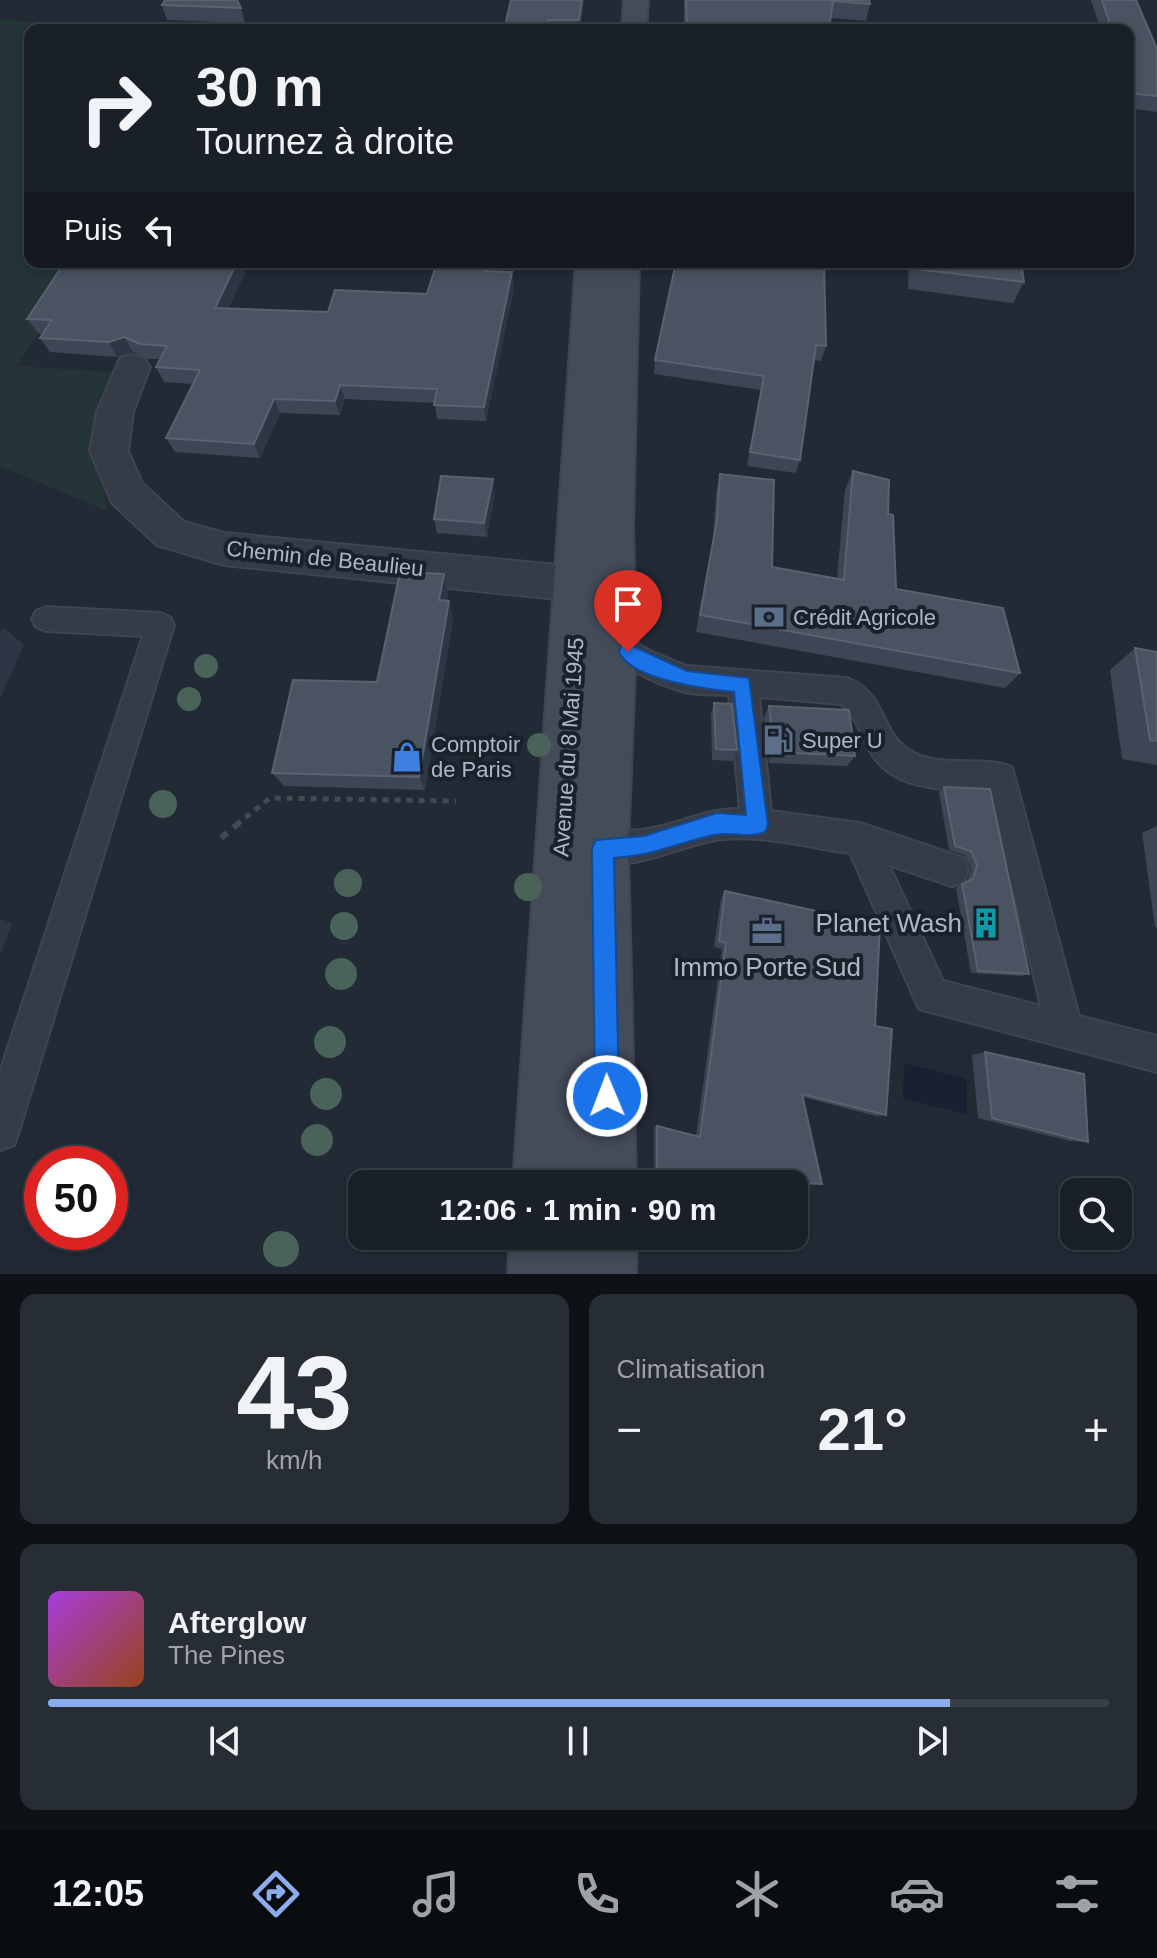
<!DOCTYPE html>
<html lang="fr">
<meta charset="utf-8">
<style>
body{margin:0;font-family:Arial,sans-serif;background:#272d34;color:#f1f3f6;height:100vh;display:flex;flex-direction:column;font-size:30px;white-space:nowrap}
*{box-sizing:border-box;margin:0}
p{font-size:26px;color:#9fa3a8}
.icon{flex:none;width:44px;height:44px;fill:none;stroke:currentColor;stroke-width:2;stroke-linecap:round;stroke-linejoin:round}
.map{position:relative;height:1274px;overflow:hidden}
.sheet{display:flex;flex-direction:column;gap:20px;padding:20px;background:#0e1216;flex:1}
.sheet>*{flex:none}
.guide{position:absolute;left:24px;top:24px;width:1110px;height:244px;border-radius:16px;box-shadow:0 4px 12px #0003,0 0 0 2px #383e45;background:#1a2028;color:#f1f3f6;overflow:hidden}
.fabs{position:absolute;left:1060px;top:1178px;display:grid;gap:16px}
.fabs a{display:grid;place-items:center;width:72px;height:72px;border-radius:16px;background:#1a2028;box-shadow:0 4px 12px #0003,0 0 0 2px #383e45;font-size:40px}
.speed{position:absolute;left:24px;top:1146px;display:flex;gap:16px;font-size:40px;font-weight:700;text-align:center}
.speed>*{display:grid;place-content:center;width:104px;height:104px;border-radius:50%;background:#1a2028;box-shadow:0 4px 12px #0003,0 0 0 2px #383e45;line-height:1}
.speed .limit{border:12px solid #d22;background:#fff;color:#111}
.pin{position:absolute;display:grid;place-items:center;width:68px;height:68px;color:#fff;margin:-82px -34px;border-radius:50% 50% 50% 0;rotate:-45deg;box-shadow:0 0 8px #0007}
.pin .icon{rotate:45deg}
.me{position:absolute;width:88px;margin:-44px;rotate:359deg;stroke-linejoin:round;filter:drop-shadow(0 0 6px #0008)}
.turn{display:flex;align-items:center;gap:28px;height:168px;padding:0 40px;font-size:36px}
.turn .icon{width:104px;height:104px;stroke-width:2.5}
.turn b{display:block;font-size:56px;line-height:68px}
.then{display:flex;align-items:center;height:76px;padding:0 40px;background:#0003;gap:16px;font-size:30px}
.big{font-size:60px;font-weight:700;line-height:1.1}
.sheet .widget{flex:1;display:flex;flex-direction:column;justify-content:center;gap:12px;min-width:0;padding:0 28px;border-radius:16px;background:#272d34}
.sheet .dial{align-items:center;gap:0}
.dial b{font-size:104px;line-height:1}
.song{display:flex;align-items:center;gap:24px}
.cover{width:96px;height:96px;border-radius:12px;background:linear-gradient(135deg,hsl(280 70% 55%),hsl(20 70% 35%))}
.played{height:8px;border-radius:4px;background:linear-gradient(90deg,#8badee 85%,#383e45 85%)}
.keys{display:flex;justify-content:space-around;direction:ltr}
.heat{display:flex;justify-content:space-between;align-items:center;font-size:44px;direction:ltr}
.sheet .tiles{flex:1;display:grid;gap:20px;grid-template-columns:1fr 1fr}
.widget:last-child{grid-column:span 2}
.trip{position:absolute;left:348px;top:1170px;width:460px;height:80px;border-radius:16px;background:#1a2028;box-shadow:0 4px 12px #0003,0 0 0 2px #383e45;font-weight:700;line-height:80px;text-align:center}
.dock{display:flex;height:128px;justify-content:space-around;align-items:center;background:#0a0d10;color:#9fa3a8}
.dock .icon{width:56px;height:56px}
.dock .current{color:#8badee}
.dock b{font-size:36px;color:#f1f3f6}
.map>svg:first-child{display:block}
.green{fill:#243437}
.water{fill:#172132}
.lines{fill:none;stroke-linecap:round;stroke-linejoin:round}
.service-casing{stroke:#3f4550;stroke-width:4}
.minor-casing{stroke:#3f4550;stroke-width:4}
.secondary-casing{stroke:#3f4550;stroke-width:4}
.path-far1{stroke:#3d4d50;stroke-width:5;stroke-dasharray:6 6;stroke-linecap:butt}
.path{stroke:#3d4d50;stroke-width:6;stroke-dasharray:8 8;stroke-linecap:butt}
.service{fill:#363c47;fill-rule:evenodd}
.minor{fill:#363c47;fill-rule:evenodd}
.secondary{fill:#444b59;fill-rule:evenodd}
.tree{fill:#4a6359}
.wall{fill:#3e4655}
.shaded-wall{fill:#2d3644}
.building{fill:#4a5361;stroke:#5a6270;stroke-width:2}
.route{fill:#1a73e8;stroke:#114b97;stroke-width:2}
.labels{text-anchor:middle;stroke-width:8;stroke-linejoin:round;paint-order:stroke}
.street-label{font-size:22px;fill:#b0b7c3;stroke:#1b212b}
.poi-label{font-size:22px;fill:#b0b7c3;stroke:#1b212b;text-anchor:start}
.near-poi-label{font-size:26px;fill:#b0b7c3;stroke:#1b212b;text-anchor:end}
</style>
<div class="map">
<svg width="1157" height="1274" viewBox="0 0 1157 1274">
<rect width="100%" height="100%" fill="#222a36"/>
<path class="green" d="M 0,20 L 232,30 L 30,30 L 30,262 L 84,262 L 17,366 L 116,372 L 95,431 L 107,511 L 0,466 Z"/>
<path class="water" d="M 904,1063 L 967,1079 L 967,1114 L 903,1099 Z"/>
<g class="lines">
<g class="service-casing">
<path id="service" d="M 46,607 L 160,613 L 170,617 L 174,625 L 19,1131 L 14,1145 L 0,1150 L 0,1072 L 143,636 L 46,631 L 36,627 L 32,619 L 36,611 Z
M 614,630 L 652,652 L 687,666 L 847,678 C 887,693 879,731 909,750 C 940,770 980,754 1012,767 L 1079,1016 L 1157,1036 L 1157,1072 L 919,1009 L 850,853 C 811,848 755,833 716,840 C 671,848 625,877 579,858 L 574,847 L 579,836 C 599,827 620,832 641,830 C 675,827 704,808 740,809 L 729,695 C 715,694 699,695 685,692 C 662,686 610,664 600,642 L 604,633 ZM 759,697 L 841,704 C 857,717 860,733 870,751 C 892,792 949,790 989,791 L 1041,1006 L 943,981 L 889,865 L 952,886 L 964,882 L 968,870 L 964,858 L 860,823 L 771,811 Z"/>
</g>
<g class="minor-casing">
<path id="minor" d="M 132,355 L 144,358 L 150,367 L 133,412 L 128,451 L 142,483 L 184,522 L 224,533 L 577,567 L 592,572 L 598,584 L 592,596 L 577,601 L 224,565 L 157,545 L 112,503 L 90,451 L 97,412 L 120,358 Z"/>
</g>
<g class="secondary-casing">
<path id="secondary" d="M 624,0 L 648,0 L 646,30 L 622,30 Z
M 576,262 L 639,262 L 633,527 L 636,642 L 628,848 L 636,1184 L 513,1184 Z
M 510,1236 L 637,1236 L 636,1274 L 508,1274 Z"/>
</g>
<path class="path-far1" d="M 236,825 L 270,798 L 456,801"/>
<path class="path" d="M 221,838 L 239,823"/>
<use href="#service" class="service"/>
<use href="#minor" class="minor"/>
<use href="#secondary" class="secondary"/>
</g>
<g class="tree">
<circle cx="206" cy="666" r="12"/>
<circle cx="189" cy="699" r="12"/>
<circle cx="539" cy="745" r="12"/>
<circle cx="163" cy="804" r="14"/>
<circle cx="348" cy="883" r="14"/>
<circle cx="528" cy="887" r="14"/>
<circle cx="344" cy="926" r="14"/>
<circle cx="341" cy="974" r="16"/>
<circle cx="330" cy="1042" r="16"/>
<circle cx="326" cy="1094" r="16"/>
<circle cx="317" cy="1140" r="16"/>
<circle cx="281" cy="1249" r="18"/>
</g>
<path class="wall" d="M 511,0 L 584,0 L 580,30 L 504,30 Z
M 684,0 L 869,0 L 870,4 L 866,21 L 831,18 L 829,30 L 684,30 Z
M 1091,0 L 1136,0 L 1157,49 L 1157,112 L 1128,108 L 1128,30 L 1101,30 Z
M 162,5 L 241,8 L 245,23 L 167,20 Z
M 237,262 L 240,262 L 245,273 L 228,308 L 328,312 L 427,294 L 437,262 L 494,262 L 492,271 L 512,272 L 514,287 L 486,421 L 437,419 L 435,403 L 345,399 L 340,415 L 280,413 L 260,458 L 175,452 L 166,438 L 193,384 L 164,382 L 156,367 L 160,359 L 148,359 L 133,352 L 117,357 L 50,352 L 40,338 L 43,334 L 38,333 L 27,319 Z
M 676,262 L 826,346 L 821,361 L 814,360 L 800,460 L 796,473 L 747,466 L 761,390 L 654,374 L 655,360 Z
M 909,262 L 1021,262 L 1024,282 L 1013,303 L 908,289 Z
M 853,471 L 888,514 L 896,589 L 1020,673 L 1005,688 L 696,632 L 713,538 L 716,493 L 720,474 L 772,567 L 837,578 L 845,490 Z
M 495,493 L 487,537 L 437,533 L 434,519 Z
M 448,593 L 447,601 L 449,601 L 453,619 L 425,790 L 284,786 L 272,773 L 377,682 Z
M 1135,648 L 1157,652 L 1157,765 L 1122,759 L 1110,670 Z
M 714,703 L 737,750 L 732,761 L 712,760 L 711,714 Z
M 769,706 L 855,756 L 847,766 L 769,763 L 764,717 Z
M 944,787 L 1029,974 L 1021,976 L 971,973 L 956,888 L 967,882 L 971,869 L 965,855 L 949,850 L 939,792 Z
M 1157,826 L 1157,928 L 1155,927 L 1142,833 Z
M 725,891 L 875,1026 L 886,1115 L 876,1116 L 803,1097 L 657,1178 L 654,1177 L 654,1126 L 696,1136 L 722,949 L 714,947 L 721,898 Z
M 985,1052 L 1088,1142 L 1070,1141 L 978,1118 L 972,1055 Z"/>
<path class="shaded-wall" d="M 582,0 L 584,0 L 580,30 L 579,20 Z
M 237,262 L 240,262 L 245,273 L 222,322 L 215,308 Z
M 489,262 L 494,262 L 489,286 L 487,271 Z
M 512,272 L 514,287 L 486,421 L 484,407 Z
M 124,337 L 133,352 L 117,357 L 109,342 Z
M 340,385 L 345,399 L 340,415 L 335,401 Z
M 274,399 L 280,413 L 260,458 L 254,444 Z
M 493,479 L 495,493 L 487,537 L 484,523 Z
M 444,574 L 448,593 L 443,618 L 439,600 Z
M 449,601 L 453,619 L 425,790 L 419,777 Z
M 3,627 L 24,645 L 0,699 L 0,633 Z
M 0,919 L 12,923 L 0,956 Z"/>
<path class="building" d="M 165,0 L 237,0 L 241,8 L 162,5 Z
M 511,0 L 582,0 L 579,20 L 549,20 L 547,30 L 504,30 Z
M 686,0 L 869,0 L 870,4 L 833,1 L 829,30 L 697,30 L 697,28 L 687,28 Z
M 1102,0 L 1136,0 L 1157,49 L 1157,96 L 1128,93 L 1128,30 L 1112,30 Z
M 65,262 L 237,262 L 215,308 L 328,312 L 335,290 L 427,294 L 437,262 L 489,262 L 487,271 L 512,272 L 484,407 L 434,405 L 437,389 L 340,385 L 335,401 L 274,399 L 254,444 L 166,438 L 200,370 L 156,367 L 167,346 L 140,344 L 124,337 L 109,342 L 40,338 L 52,320 L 27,319 Z
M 676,262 L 824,263 L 826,346 L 816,345 L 800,460 L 750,452 L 764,376 L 655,360 Z
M 916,262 L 1021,262 L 1024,282 L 916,269 Z
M 853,471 L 889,480 L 888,514 L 893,515 L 896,589 L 1003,608 L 1020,673 L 700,615 L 717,520 L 720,474 L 774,480 L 772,567 L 844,580 Z
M 441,476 L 493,479 L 484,523 L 434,519 Z
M 400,572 L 444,574 L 439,600 L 449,601 L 419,777 L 272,773 L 293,680 L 377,682 Z
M 1135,648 L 1157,652 L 1157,741 L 1150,740 Z
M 714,703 L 732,704 L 737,750 L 716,749 Z
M 769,706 L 849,710 L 855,756 L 774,752 Z
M 944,787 L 990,789 L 1029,974 L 978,971 L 962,884 L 973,879 L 977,865 L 971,851 L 955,846 Z
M 725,891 L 880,925 L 875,1026 L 892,1029 L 886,1115 L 802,1094 L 822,1184 L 657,1178 L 657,1126 L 700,1137 L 726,943 L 719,941 Z
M 985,1052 L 1084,1074 L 1088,1142 L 992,1118 Z"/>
<path class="route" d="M 628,644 L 687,671 L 749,678 L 768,825 L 765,832 C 749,839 730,831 714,835 C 677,843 653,856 614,858 L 619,1096 L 615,1105 L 607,1108 L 598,1105 L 595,1096 L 592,848 L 596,840 L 644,836 L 717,813 L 746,815 L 734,692 C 706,689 632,680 619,652 L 621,646 Z"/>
<defs>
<g id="bank-bare" transform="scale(2.4)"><path d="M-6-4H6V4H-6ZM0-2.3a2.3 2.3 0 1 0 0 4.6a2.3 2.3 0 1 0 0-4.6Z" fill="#5c6f8a" stroke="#1b212b" stroke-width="2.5" paint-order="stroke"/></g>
<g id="fuel-bare" transform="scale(2.4)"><path d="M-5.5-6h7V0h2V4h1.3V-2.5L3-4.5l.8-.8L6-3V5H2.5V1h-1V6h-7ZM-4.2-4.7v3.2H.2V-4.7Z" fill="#5c6f8a" stroke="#1b212b" stroke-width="2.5" paint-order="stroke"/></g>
<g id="shop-bare" transform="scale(2.4)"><path d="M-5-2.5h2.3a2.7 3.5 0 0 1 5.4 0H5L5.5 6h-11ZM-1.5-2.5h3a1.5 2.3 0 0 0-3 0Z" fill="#3f7fe0" stroke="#1b212b" stroke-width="2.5" paint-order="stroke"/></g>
<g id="building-bare" transform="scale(2.4)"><path d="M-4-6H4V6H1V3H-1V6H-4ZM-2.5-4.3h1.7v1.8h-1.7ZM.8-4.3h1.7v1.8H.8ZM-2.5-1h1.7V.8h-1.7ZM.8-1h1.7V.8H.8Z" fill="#0f9aa8" stroke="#1b212b" stroke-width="2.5" paint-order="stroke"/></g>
<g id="office-bare" transform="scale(2.4)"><path d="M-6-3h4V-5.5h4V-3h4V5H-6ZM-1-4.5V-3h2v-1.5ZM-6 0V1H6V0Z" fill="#5c6f8a" stroke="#1b212b" stroke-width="2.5" paint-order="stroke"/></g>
</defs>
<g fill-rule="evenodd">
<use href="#bank-bare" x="769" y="617"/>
<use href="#fuel-bare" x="778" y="740"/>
<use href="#shop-bare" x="407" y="757"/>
<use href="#building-bare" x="986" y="923"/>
<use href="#office-bare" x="767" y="931"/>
</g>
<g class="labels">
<g class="street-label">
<text transform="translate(325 558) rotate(6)" y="8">Chemin de Beaulieu</text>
<text transform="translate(568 747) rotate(-86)" y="8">Avenue du 8 Mai 1945</text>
</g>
<g class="poi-label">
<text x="793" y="625">Crédit Agricole</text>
<text x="802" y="748">Super U</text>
<text x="431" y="752">Comptoir<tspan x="431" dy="25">de Paris</tspan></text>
</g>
<g class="near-poi-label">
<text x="962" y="932">Planet Wash</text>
<text x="767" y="976" text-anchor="middle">Immo Porte Sud</text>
</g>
</g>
</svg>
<div class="fabs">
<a><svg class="icon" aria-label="search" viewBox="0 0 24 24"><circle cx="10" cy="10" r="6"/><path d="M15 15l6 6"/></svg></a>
</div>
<div class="speed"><div class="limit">50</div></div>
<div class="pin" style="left:628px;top:652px;background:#d93025"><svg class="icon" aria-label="arrive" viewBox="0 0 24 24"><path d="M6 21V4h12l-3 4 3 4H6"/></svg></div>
<svg class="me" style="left:607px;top:1096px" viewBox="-20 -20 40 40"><circle r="17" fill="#1a73e8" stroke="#fff" stroke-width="3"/><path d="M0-11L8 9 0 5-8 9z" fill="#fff"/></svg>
<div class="trip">12:06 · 1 min · 90 m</div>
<div class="guide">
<div class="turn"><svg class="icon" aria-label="right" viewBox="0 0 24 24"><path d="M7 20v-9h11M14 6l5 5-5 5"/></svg><div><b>30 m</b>Tournez à droite</div></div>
<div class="then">Puis<svg class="icon" aria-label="left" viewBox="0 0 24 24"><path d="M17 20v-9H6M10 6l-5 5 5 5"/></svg></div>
</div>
</div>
<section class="sheet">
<div class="tiles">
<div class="widget dial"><b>43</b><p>km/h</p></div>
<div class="widget"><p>Climatisation</p>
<div class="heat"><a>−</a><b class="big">21°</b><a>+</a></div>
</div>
<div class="widget">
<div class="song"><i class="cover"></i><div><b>Afterglow</b><p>The Pines</p></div></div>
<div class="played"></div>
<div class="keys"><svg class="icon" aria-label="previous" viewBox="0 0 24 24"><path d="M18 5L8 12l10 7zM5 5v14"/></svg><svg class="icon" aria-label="pause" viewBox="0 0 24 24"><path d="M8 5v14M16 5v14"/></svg><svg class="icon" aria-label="next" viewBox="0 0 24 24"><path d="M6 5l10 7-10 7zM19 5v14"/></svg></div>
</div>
</div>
</section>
<nav class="dock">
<b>12:05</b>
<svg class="icon current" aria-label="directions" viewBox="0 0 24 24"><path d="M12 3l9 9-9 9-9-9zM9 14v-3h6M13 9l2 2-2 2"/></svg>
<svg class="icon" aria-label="music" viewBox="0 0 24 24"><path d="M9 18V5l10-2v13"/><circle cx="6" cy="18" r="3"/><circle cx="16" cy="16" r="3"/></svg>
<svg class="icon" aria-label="phone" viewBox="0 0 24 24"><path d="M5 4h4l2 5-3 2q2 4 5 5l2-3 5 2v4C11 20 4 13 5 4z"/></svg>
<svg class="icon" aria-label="climate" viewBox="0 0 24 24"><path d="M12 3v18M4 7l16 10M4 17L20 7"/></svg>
<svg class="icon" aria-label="car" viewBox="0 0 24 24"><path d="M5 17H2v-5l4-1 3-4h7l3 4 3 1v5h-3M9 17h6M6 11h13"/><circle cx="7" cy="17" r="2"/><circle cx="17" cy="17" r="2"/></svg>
<svg class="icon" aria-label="filters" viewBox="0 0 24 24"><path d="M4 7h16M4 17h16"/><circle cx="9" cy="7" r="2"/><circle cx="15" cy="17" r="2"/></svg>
</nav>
